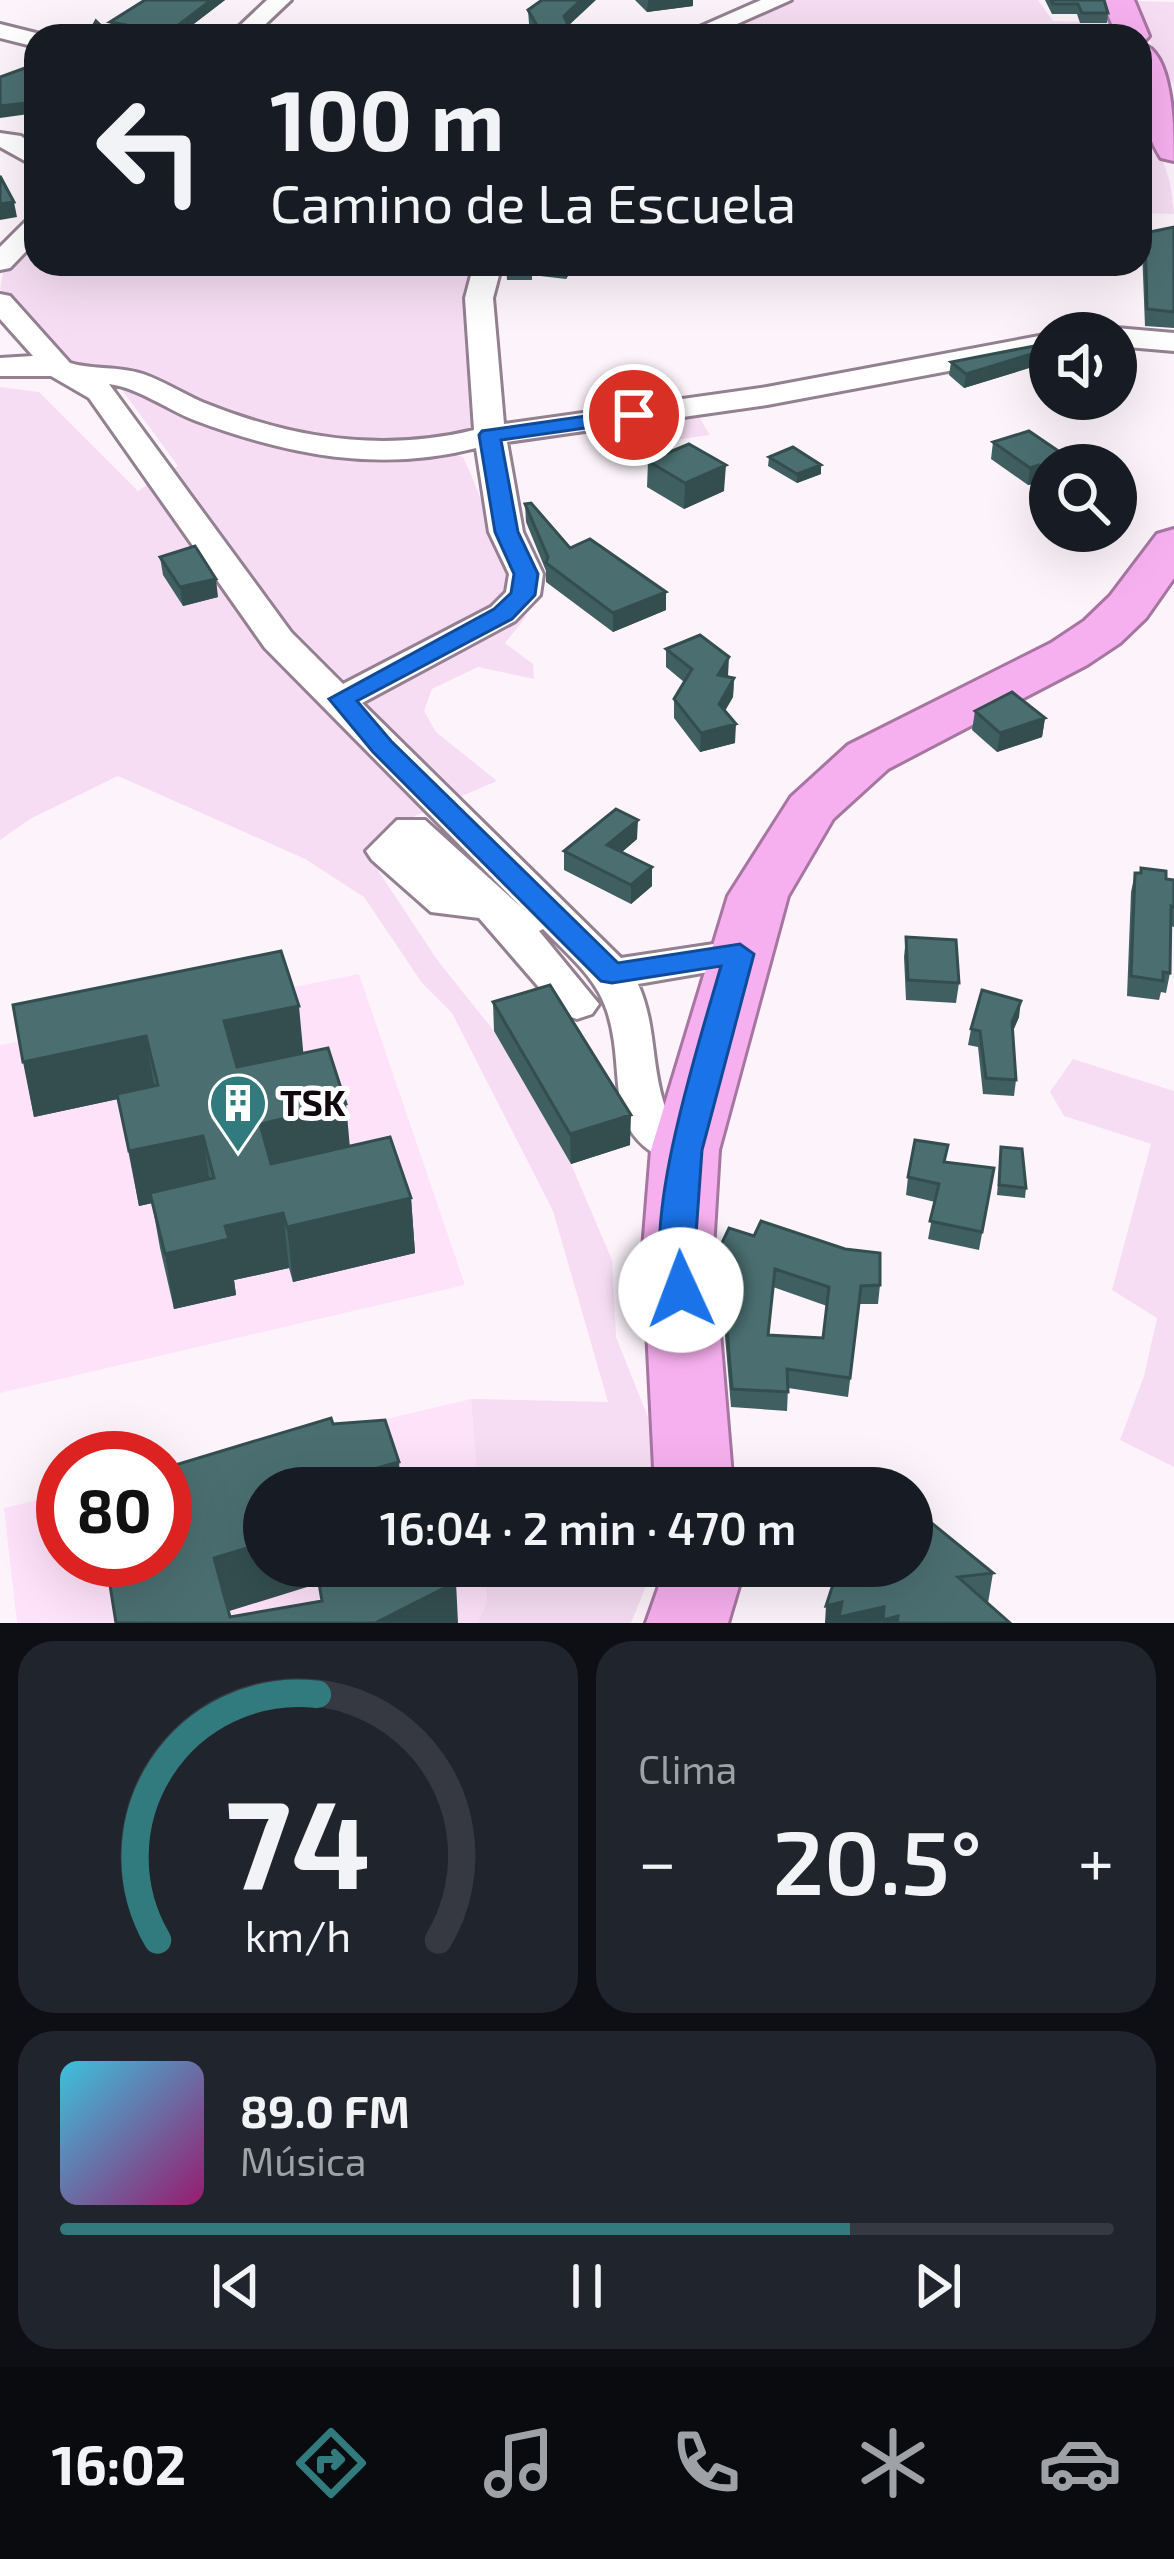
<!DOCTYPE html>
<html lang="es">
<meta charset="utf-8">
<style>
body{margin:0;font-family:"Exo 2",sans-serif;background:#20242c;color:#f1f3f6;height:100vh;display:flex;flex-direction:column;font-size:45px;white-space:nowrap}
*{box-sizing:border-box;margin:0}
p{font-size:39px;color:#9ea1a6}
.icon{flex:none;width:66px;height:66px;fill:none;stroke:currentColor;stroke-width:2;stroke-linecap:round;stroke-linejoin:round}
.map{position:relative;height:1623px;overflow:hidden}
.details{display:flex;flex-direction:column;gap:18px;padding:18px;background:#0d0f14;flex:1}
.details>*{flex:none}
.guide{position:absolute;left:24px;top:24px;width:1128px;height:252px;border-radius:36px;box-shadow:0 12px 48px #0002;background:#171b24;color:#f1f3f6;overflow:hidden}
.fabs{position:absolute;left:1029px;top:312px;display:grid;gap:24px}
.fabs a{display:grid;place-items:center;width:108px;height:108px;border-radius:50%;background:#171b24;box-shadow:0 12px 48px #0002;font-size:60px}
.speed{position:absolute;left:36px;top:1431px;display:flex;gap:24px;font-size:60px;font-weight:700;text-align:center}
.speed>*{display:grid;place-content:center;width:156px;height:156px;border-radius:50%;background:#171b24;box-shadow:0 12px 48px #0002;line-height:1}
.speed .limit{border:18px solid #d22;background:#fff;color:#111}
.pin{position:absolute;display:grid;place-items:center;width:102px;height:102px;color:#fff;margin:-51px;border:6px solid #fff;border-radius:50%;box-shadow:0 3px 12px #0007}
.me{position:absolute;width:132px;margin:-66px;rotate:358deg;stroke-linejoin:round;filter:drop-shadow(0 0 9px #0008)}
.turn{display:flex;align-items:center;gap:42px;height:252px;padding:0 48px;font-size:54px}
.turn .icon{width:156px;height:156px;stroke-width:2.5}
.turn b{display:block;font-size:84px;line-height:102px}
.big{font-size:90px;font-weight:600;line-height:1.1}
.details .widget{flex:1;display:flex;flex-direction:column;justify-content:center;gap:18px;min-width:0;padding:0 42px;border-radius:36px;background:#20242c}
.details .dial{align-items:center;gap:0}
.dial svg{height:312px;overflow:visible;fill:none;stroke:#363941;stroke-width:7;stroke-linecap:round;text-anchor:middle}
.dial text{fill:#f1f3f6;stroke:none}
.song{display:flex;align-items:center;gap:36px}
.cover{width:144px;height:144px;border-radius:18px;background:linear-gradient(135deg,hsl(190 70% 55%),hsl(320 70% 35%))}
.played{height:12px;border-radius:6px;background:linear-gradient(90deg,#317b7e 75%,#363941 75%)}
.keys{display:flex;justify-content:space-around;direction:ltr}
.heat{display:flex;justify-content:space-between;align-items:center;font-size:66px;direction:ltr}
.details .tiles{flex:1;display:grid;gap:18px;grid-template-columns:1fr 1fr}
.widget:last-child{grid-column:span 2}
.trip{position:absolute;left:243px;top:1467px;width:690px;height:120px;border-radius:60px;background:#171b24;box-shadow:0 12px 48px #0002;font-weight:600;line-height:120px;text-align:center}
.tab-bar{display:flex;height:192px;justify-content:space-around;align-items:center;background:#090b0e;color:#9ea1a6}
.tab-bar .icon{width:84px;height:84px}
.tab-bar .on{color:#317b7e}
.tab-bar b{font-size:54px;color:#f1f3f6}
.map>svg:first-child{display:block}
.built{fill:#fee2fa}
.green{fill:#f6ddf3}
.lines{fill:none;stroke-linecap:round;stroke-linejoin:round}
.minor-casing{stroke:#938091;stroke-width:6}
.highway-casing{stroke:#a676a1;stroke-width:6}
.minor{fill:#fff;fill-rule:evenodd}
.highway{fill:#f7b0ef;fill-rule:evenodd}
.wall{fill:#405f61;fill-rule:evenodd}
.shaded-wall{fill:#344e4f}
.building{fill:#4b6f71;stroke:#344e4f;stroke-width:3;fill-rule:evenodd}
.route{fill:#1a73e8;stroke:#114b97;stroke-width:3}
.labels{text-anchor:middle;stroke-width:10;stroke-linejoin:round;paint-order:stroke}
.poi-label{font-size:36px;font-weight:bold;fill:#10090f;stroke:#fff;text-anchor:start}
</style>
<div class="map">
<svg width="1174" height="1623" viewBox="0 0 1174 1623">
<rect width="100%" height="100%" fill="#fdf4fb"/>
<path class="built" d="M 359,974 L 465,1285 L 0,1393 L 0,1045 Z
M 471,1399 L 478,1488 L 264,1488 L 264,1566 L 484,1566 L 487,1601 L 478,1623 L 17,1623 L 4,1508 L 63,1494 L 63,1560 L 165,1560 L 165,1471 Z"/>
<path class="green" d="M 789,0 L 1038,0 L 1053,21 L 1116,22 L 1120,36 L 700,36 Z
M 1132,1 L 1174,2 L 1174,84 L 1166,76 Z
M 1140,94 L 1170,182 L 1174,214 L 1140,213 Z
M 36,238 L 36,264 L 479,264 L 479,430 L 457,441 L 326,448 L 231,418 L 118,365 L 84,370 L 71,366 L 0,289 L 4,267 Z
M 0,387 L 39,392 L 138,491 L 178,466 L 122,390 L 128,389 L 271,447 L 385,461 L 446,452 L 463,457 C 489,509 498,566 526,617 L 505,643 L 533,664 L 534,679 L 478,667 L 432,689 L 424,711 L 436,732 L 497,781 L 415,816 L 371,851 L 379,872 L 438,961 L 494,1031 L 571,1164 L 612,1260 L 616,1337 L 652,1427 L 655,1488 L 478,1488 L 471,1399 L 608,1402 L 553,1211 L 452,1013 L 422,983 L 364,897 L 305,859 L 118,776 L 32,818 L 0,840 Z
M 696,412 L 710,435 L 611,449 L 597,427 Z
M 1073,1059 L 1174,1091 L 1174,1467 L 1120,1440 L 1144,1376 L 1157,1318 L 1112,1290 L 1151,1144 L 1064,1116 L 1050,1092 Z
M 484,1566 L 649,1566 L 648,1581 L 631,1623 L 478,1623 L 487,1601 Z"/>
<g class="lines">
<g class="minor-casing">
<path id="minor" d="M 267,0 L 291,0 L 253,36 L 229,36 Z
M 761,0 L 791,0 L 710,36 L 679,36 Z
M 0,24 L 44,35 L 45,36 L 36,36 L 36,47 L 0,38 Z
M 0,133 L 21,136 L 36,147 L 36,167 L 0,147 Z
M 36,218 L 36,241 L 10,268 L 0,270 L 0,247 L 27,220 Z
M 474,264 L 502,264 L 493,298 L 504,424 L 767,387 L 1050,334 L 1050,352 L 767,405 L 507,442 L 523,532 L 543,574 L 540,595 L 515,621 L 362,703 L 621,958 L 740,940 L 755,944 L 761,954 L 755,964 L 638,984 C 656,1024 651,1064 664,1104 C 672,1129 696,1129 708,1150 L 701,1162 L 685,1167 C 596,1140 629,1078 607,1011 C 596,977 568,955 543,929 L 539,931 L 599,1004 L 592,1014 L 577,1019 L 562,1014 L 479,918 L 431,912 L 372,860 L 366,851 L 397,820 L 425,820 L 522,908 L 265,648 L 89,398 L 51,376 L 0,376 L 0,358 L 33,356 L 0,319 L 0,294 L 10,296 L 70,363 C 93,370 119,366 143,374 C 163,381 182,393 202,402 C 290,438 380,453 474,430 L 465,298 ZM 109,384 C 139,388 166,409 194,420 C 287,455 379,473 476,448 L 489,532 L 509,574 L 506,592 L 491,607 L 343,684 L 291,632 Z
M 1116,328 L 1174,333 L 1174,351 L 1116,346 L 1116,333 L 1104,333 Z"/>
</g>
<g class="highway-casing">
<path id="highway" d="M 1102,0 L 1134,0 L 1149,36 L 1142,44 C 1174,53 1174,132 1174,161 L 1161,158 C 1137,121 1140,78 1140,36 L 1117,36 Z
M 1174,529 L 1174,578 L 1146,618 L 1120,643 L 1087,665 L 888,769 L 833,819 L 788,896 L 719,1150 L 713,1249 L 733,1488 L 655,1488 L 643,1249 L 651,1150 L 728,896 L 791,797 L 848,745 L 1051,643 L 1084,621 L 1110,596 L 1157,534 Z
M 658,1566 L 738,1566 L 739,1586 L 728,1623 L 646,1623 L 659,1586 Z"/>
</g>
<use href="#minor" class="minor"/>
<use href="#highway" class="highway"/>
</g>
<path class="wall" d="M 145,0 L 225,0 L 178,36 L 135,36 L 112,32 L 110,22 Z
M 635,0 L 693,0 L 693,6 L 647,12 Z
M 1045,0 L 1104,0 L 1108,13 L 1107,23 L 1080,23 L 1077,14 L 1052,14 Z
M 528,10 L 569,26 L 569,36 L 535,36 L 529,24 Z
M 1174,227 L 1174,328 L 1145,326 L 1142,249 L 1145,233 Z
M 506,264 L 575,264 L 566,279 L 532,275 L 532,280 L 507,280 Z
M 1050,343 L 1045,377 L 1029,368 L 964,388 L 949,375 L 951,362 Z
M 993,442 L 1073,461 L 1043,487 L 1037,483 L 1028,485 L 991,459 Z
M 769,457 L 821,474 L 797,483 L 768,466 Z
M 648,461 L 724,491 L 684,509 L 647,487 Z
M 525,504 L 570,548 L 666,592 L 666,610 L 613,632 L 546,582 L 546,571 L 526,522 Z
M 160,557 L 218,597 L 183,606 L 163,575 Z
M 666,649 L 734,678 L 733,697 L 725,711 L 735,743 L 700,752 L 674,718 L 674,699 L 684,682 L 666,667 Z
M 975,711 L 1045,718 L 1042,737 L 997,752 L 972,730 Z
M 637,839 L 622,852 L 652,886 L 631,904 L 564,870 L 564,851 Z
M 1135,873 L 1174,880 L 1174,927 L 1171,926 L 1170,973 L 1166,993 L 1161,992 L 1159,1000 L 1127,996 L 1131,892 Z
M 906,937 L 959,983 L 956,1003 L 906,1000 L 904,957 Z
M 493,1002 L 630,1145 L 571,1164 L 494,1031 Z
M 13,1005 L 304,1053 L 350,1146 L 411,1198 L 415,1253 L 293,1282 L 289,1268 L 234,1280 L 236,1295 L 174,1309 L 160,1248 L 152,1203 L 139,1206 L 118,1099 L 34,1117 Z
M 1019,1017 L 1013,1031 L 1016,1080 L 1014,1096 L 983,1094 L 978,1047 L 968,1045 L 971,1029 Z
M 1001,1147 L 1026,1188 L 1025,1198 L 997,1195 Z
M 945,1162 L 994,1168 L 979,1250 L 928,1239 L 935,1202 L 906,1195 L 908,1177 Z
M 720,1247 L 880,1285 L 878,1304 L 859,1304 L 848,1397 L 788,1388 L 787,1411 L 731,1407 L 719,1266 ZM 773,1287 L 827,1306 L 823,1338 L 769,1335 Z
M 839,1566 L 993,1573 L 988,1603 L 1010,1623 L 825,1623 Z"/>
<path class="shaded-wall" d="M 211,0 L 225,0 L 178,36 L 149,36 L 148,29 Z
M 581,0 L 596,0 L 567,27 L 569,27 L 569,36 L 539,36 L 539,29 L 564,16 Z
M 648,0 L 693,0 L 693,6 L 647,12 Z
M 36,102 L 36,113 L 0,118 L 0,106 Z
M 14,202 L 17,217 L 0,220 L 0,204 Z
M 570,264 L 575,264 L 566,279 L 566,271 Z
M 1031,354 L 1029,368 L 964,388 L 966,374 Z
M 726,465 L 724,491 L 684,509 L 685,483 Z
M 821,465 L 821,474 L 797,483 L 797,474 Z
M 1039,465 L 1037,483 L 1028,485 L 1030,468 Z
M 1050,468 L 1050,485 L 1043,487 L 1046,469 Z
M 216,579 L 218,597 L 183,606 L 180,587 Z
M 666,592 L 666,610 L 613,632 L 613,613 Z
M 729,657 L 728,676 L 717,694 L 718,675 Z
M 734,678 L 733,697 L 718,722 L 719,704 Z
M 1045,718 L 1042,737 L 997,752 L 1000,733 Z
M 736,724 L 735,743 L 700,752 L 701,733 Z
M 638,820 L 637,839 L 607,865 L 607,845 Z
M 652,867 L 652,886 L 631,904 L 631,885 Z
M 1021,1001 L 1019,1017 L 1010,1038 L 1012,1022 Z
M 299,1006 L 304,1060 L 231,1075 L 224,1021 Z
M 146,1036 L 155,1091 L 34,1117 L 23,1062 Z
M 346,1104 L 351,1159 L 266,1178 L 260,1124 Z
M 631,1115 L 630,1145 L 571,1164 L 570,1134 Z
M 203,1136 L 211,1190 L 139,1206 L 129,1151 Z
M 411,1198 L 415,1253 L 293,1282 L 287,1227 Z
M 283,1213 L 289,1268 L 234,1280 L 236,1295 L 174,1309 L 165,1254 L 225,1226 Z
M 399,1462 L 401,1488 L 349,1488 L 348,1476 Z
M 264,1543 L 264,1566 L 365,1566 L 365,1569 L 223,1613 L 214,1558 Z
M 456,1582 L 458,1623 L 375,1623 Z
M 842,1602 L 884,1607 L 881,1623 L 825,1623 L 826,1606 Z
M 898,1616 L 897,1623 L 882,1623 L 883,1620 Z"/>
<path class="building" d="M 145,0 L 211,0 L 176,27 L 148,29 L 110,22 Z
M 542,0 L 581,0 L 564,16 L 569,27 L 539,29 L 528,10 Z
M 1051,0 L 1104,0 L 1108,13 L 1082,13 L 1078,4 L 1053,4 Z
M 96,21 L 112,36 L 88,36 Z
M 36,64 L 36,102 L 0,106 L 0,77 Z
M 0,176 L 14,202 L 0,204 Z
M 1174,227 L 1174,312 L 1147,309 L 1145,233 Z
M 506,264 L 570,264 L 566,271 L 532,267 L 532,272 L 507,272 Z
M 1050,343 L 1050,361 L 1047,363 L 1031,354 L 966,374 L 951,362 Z
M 1029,431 L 1073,461 L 1060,465 L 1050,465 L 1050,468 L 1046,469 L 1039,465 L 1030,468 L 993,442 Z
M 689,444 L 726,465 L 685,483 L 648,461 Z
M 793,447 L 821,465 L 797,474 L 769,457 Z
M 531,503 L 570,548 L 590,539 L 666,592 L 613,613 L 546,563 L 548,557 L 525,504 Z
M 195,546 L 216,579 L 180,587 L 160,557 Z
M 700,635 L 729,657 L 718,675 L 734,678 L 719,704 L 736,724 L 701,733 L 674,699 L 692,669 L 666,649 Z
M 1012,692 L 1045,718 L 1000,733 L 975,711 Z
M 616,809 L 638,820 L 607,845 L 652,867 L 631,885 L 564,851 Z
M 1141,868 L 1166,871 L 1166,879 L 1174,880 L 1174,907 L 1171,906 L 1170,973 L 1163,972 L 1163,981 L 1131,976 L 1135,873 L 1141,873 Z
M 906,937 L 956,940 L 959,983 L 908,980 Z
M 281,951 L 299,1006 L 224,1021 L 237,1067 L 328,1048 L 346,1104 L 260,1124 L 271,1164 L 390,1137 L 411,1198 L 287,1227 L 283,1213 L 225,1226 L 229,1239 L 165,1254 L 150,1193 L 214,1178 L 203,1136 L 129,1151 L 117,1094 L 158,1085 L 146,1036 L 23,1062 L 13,1005 Z
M 550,985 L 631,1115 L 570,1134 L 493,1002 Z
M 982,990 L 1021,1001 L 1012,1022 L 1016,1080 L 986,1078 L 980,1031 L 971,1029 Z
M 915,1140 L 948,1145 L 944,1162 L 994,1168 L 982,1232 L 930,1221 L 939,1184 L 908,1177 Z
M 1001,1147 L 1022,1149 L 1026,1188 L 999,1185 Z
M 761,1221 L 845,1249 L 880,1253 L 880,1285 L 861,1286 L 850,1378 L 787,1369 L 788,1392 L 732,1389 L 720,1247 L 729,1228 L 754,1236 ZM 775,1269 L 829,1287 L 823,1338 L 768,1335 Z
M 331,1418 L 333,1424 L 385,1420 L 399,1462 L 348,1476 L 351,1488 L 264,1488 L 264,1543 L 214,1558 L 230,1617 L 322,1601 L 319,1583 L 354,1566 L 447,1566 L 456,1582 L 375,1623 L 116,1623 L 106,1560 L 165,1560 L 165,1468 Z
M 143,1450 L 144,1458 L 111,1458 Z
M 867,1471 L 888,1488 L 862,1488 Z
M 912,1507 L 993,1573 L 958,1577 L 1010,1623 L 897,1623 L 898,1616 L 883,1620 L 884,1607 L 839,1617 L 842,1602 L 826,1606 L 839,1566 L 912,1566 Z"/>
<path class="route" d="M 634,409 L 644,415 L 641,420 L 501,440 L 518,532 L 538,574 L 535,595 L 512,619 L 357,701 L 391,741 L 618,963 L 740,944 L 754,954 L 702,1150 L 695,1249 L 699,1290 L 693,1300 L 681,1304 L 669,1300 C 635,1236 701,1037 721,966 L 612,983 L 601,981 L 373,752 L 329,699 L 494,609 L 511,593 L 514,574 L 495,532 L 479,435 L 482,431 Z"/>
<defs>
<g id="building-pin" transform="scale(3)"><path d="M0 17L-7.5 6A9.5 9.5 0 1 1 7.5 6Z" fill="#317b7e" stroke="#fff"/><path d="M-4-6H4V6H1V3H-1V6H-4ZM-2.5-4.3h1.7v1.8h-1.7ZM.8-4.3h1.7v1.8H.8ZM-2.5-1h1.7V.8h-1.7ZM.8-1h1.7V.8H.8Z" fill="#fff"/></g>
</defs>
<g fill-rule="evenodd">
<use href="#building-pin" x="238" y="1103"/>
</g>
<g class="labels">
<g class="poi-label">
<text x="280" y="1116">TSK</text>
</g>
</g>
</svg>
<div class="fabs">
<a><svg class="icon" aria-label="sound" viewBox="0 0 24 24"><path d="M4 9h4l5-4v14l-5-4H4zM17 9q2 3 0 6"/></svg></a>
<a><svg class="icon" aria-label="search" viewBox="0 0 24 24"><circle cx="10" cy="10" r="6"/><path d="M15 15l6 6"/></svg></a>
</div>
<div class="speed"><div class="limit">80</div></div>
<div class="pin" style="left:634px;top:415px;background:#d93025"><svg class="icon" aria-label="arrive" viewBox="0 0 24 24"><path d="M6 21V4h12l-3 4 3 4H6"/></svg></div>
<svg class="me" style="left:681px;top:1290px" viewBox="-20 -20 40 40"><circle r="19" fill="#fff"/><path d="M0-13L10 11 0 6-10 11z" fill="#1a73e8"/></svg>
<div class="trip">16:04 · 2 min · 470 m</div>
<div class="guide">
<div class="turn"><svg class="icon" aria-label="left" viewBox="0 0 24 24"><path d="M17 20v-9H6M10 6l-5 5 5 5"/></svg><div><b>100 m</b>Camino de La Escuela</div></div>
</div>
</div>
<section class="details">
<div class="tiles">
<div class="widget dial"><svg viewBox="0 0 100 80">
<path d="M14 69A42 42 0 1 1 86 69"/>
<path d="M14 69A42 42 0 0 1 55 6" stroke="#317b7e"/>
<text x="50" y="56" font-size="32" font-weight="700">74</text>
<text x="50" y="72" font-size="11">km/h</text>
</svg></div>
<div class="widget"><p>Clima</p>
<div class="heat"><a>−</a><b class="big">20.5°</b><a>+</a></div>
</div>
<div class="widget">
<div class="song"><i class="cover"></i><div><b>89.0 FM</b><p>Música</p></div></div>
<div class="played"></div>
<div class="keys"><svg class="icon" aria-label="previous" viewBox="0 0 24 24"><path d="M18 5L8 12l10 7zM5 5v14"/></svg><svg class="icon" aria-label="pause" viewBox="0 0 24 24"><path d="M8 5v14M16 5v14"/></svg><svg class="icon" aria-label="next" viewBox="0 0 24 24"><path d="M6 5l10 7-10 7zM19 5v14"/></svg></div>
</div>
</div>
</section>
<nav class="tab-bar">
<b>16:02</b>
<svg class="icon on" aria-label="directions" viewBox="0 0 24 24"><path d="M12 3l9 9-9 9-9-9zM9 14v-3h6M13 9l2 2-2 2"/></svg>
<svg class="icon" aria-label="music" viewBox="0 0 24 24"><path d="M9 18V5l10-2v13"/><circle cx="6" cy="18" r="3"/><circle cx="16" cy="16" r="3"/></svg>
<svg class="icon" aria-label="phone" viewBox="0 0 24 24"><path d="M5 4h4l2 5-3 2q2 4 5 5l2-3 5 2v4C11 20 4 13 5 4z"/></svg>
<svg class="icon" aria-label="climate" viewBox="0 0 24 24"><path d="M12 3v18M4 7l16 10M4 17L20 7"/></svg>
<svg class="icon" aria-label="car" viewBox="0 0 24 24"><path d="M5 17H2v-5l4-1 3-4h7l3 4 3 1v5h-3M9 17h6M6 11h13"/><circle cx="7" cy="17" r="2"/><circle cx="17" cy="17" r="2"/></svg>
</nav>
